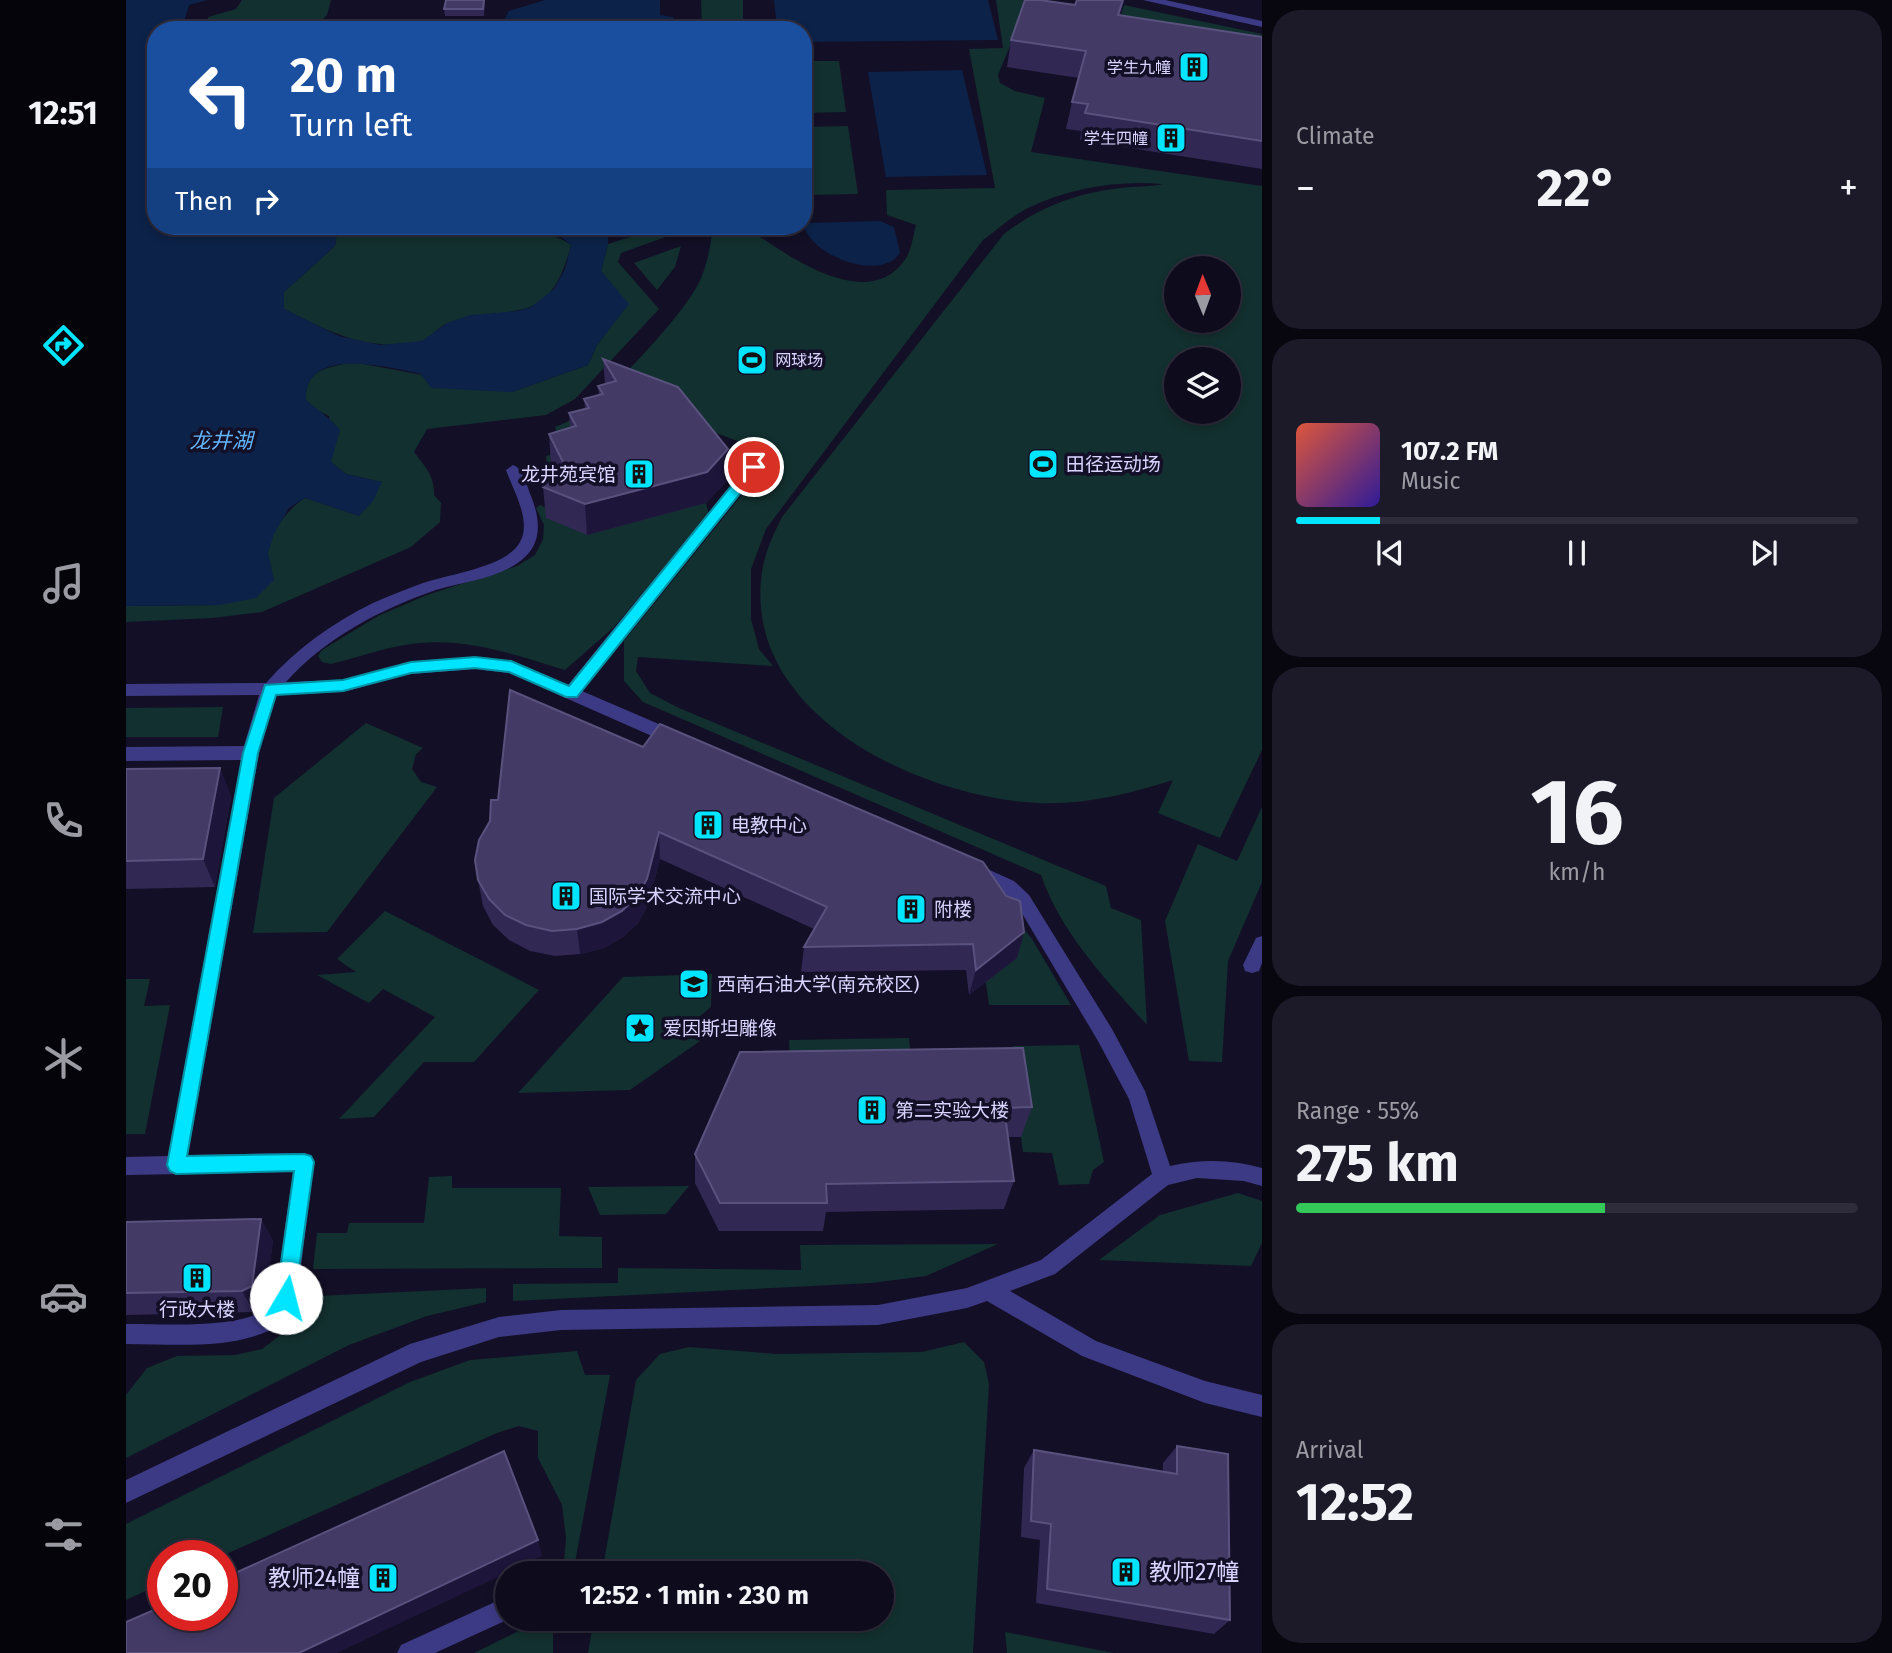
<!DOCTYPE html>
<meta charset="utf-8">
<style>
body{margin:0;font-family:"Fira Sans","Noto Sans SC",sans-serif;background:#1c1929;color:#f1f3f6;height:100vh;display:flex;flex-direction:column;font-size:26px;white-space:nowrap}
*{box-sizing:border-box;margin:0}
p{font-size:23px;color:#9b9ba3}
.icon{flex:none;width:38px;height:38px;fill:none;stroke:currentColor;stroke-width:2;stroke-linecap:round;stroke-linejoin:round}
.map{position:relative;flex:1;overflow:hidden}
.panel{display:flex;flex-direction:column;gap:10px;padding:10px;background:#08060f;width:630px}
.panel>*{flex:none}
.guide{position:absolute;left:21px;top:21px;width:665px;height:214px;border-radius:28px;box-shadow:0 4px 10px #0003,0 0 0 2px #2e2b3b;background:#1a4fa0;color:#fff;overflow:hidden}
.needle{width:46px;rotate:359deg}
.fabs{position:absolute;left:1038px;top:256px;display:grid;gap:14px}
.fabs a{display:grid;place-items:center;width:77px;height:77px;border-radius:50%;background:#0e0b1c;box-shadow:0 4px 10px #0003,0 0 0 2px #2e2b3b;font-size:35px}
.speed{position:absolute;left:21px;top:1540px;display:flex;gap:14px;font-size:35px;font-weight:700;text-align:center}
.speed>*{display:grid;place-content:center;width:91px;height:91px;border-radius:50%;background:#0e0b1c;box-shadow:0 4px 10px #0003,0 0 0 2px #2e2b3b;line-height:1}
.speed .limit{border:10px solid #d22;background:#fff;color:#111}
.pin{position:absolute;display:grid;place-items:center;width:60px;height:60px;color:#fff;margin:-30px;border:4px solid #fff;border-radius:50%;box-shadow:0 2px 7px #0007}
.me{position:absolute;width:77px;margin:-38px;rotate:8deg;stroke-linejoin:round;filter:drop-shadow(0 0 5px #0008)}
.turn{display:flex;align-items:center;gap:24px;height:147px;padding:0 28px;font-size:32px}
.turn .icon{width:91px;height:91px;stroke-width:2.5}
.turn b{display:block;font-size:49px;line-height:60px}
.then{display:flex;align-items:center;height:66px;padding:0 28px;background:#0003;gap:14px;font-size:26px}
.big{font-size:52px;font-weight:700;line-height:1.1}
.panel .card{flex:1;display:flex;flex-direction:column;justify-content:center;gap:10px;min-width:0;padding:0 24px;border-radius:28px;background:#1c1929}
.panel .dial{align-items:center;gap:0}
.dial b{font-size:91px;line-height:1}
.song{display:flex;align-items:center;gap:21px}
.cover{width:84px;height:84px;border-radius:10px;background:linear-gradient(135deg,hsl(10 70% 55%),hsl(250 70% 35%))}
.played{height:7px;border-radius:4px;background:linear-gradient(90deg,#00e5ff 15%,#2e2b3b 15%)}
.keys{display:flex;justify-content:space-around;direction:ltr}
.heat{display:flex;justify-content:space-between;align-items:center;font-size:38px;direction:ltr}
.charge{height:10px;border-radius:5px;background:linear-gradient(90deg,#34c759 55%,#2e2b3b 0)}
.trip{position:absolute;left:369px;top:1561px;width:399px;height:70px;border-radius:35px;background:#0e0b1c;box-shadow:0 4px 10px #0003,0 0 0 2px #2e2b3b;font-weight:700;line-height:70px;text-align:center}
main{display:flex;flex:1;min-height:0}
.tabs{display:flex;flex-direction:column;width:126px;justify-content:space-around;align-items:center;background:#06040b;color:#9b9ba3}
.tabs .icon{width:49px;height:49px}
.tabs .on{color:#00e5ff}
.tabs b{font-size:32px;color:#f1f3f6}
.map>svg:first-child{display:block}
.green{fill:#12302f;fill-rule:evenodd}
.water{fill:#0c2248}
.lines{fill:none;stroke-linecap:round;stroke-linejoin:round}
.minor{fill:#3d3a85;fill-rule:evenodd}
.wall{fill:#312854}
.shaded-wall{fill:#1d163a}
.building{fill:#433a66;stroke:#5a527e;stroke-width:2}
.route{fill:#00e5ff;stroke:#0095a6;stroke-width:2}
.labels{text-anchor:middle;stroke-width:7;stroke-linejoin:round;paint-order:stroke}
.far-poi-label{font-size:16px;fill:#d9d4ff;stroke:#130f26;text-anchor:end}
.poi-label{font-size:19px;fill:#d9d4ff;stroke:#130f26;text-anchor:start}
.water-label{font-size:21px;font-style:italic;fill:#62b6ff;stroke:#130f26}
.near-poi-label{font-size:23px;fill:#d9d4ff;stroke:#130f26;text-anchor:start}
</style>
<main>
<nav class="tabs">
<b>12:51</b>
<svg class="icon on" aria-label="directions" viewBox="0 0 24 24"><path d="M12 3l9 9-9 9-9-9zM9 14v-3h6M13 9l2 2-2 2"/></svg>
<svg class="icon" aria-label="music" viewBox="0 0 24 24"><path d="M9 18V5l10-2v13"/><circle cx="6" cy="18" r="3"/><circle cx="16" cy="16" r="3"/></svg>
<svg class="icon" aria-label="phone" viewBox="0 0 24 24"><path d="M5 4h4l2 5-3 2q2 4 5 5l2-3 5 2v4C11 20 4 13 5 4z"/></svg>
<svg class="icon" aria-label="climate" viewBox="0 0 24 24"><path d="M12 3v18M4 7l16 10M4 17L20 7"/></svg>
<svg class="icon" aria-label="car" viewBox="0 0 24 24"><path d="M5 17H2v-5l4-1 3-4h7l3 4 3 1v5h-3M9 17h6M6 11h13"/><circle cx="7" cy="17" r="2"/><circle cx="17" cy="17" r="2"/></svg>
<svg class="icon" aria-label="filters" viewBox="0 0 24 24"><path d="M4 7h16M4 17h16"/><circle cx="9" cy="7" r="2"/><circle cx="15" cy="17" r="2"/></svg>
</nav>
<div class="map">
<svg width="1136" height="1653" viewBox="0 0 1136 1653">
<rect width="100%" height="100%" fill="#130f26"/>
<path class="green" d="M 116,0 L 205,0 L 201,15 L 186,30 L 81,30 L 82,17 L 110,9 Z
M 575,0 L 617,0 L 617,30 L 576,30 Z
M 870,0 L 903,0 L 872,75 L 874,83 L 889,91 L 919,98 L 905,152 L 1136,186 L 1136,750 L 1094,838 L 1032,813 L 1047,780 C 1003,794 959,805 912,803 C 795,798 615,714 636,572 C 639,552 647,535 656,517 L 878,234 C 913,207 951,193 994,188 C 1008,186 1026,187 1037,184 C 992,180 943,188 902,208 C 886,216 871,230 857,240 L 640,529 L 625,569 L 625,619 L 633,649 L 647,666 L 512,657 L 510,671 L 524,693 L 553,708 L 980,886 L 985,908 L 1015,920 L 1021,1025 C 980,980 935,933 915,875 L 517,702 L 498,681 L 498,641 L 648,455 L 507,401 L 436,485 L 415,478 L 421,469 L 420,456 L 436,452 L 429,427 C 437,424 446,420 453,415 C 483,394 562,311 575,278 C 582,261 585,244 587,226 L 630,226 L 634,237 C 670,261 743,310 778,261 C 785,253 787,236 790,225 L 761,215 L 760,190 L 869,188 L 843,49 L 877,48 ZM 1050,268 L 1102,268 L 1102,320 L 1050,320 ZM 1050,359 L 1102,359 L 1102,411 L 1050,411 Z
M 998,5 L 1136,34 L 1136,54 L 990,32 Z
M 677,61 L 713,61 L 720,112 L 677,113 Z
M 722,126 L 732,194 L 683,195 L 677,127 Z
M 212,226 C 262,226 409,217 445,245 C 423,331 387,302 322,323 C 312,326 306,338 296,341 C 285,345 264,345 253,344 C 219,341 188,324 158,309 L 158,292 L 209,246 Z
M 529,226 L 553,226 L 545,235 L 495,253 L 492,262 L 533,309 L 449,399 L 420,415 L 301,429 L 288,452 C 299,466 309,477 308,495 L 315,503 L 314,522 L 285,547 L 136,612 L 86,618 L 0,622 L 0,606 L 94,605 L 148,580 C 146,572 141,560 142,552 C 145,530 162,509 179,498 L 233,516 L 256,482 L 220,474 L 205,462 L 203,416 L 191,410 L 180,400 C 179,368 202,368 227,362 L 386,392 L 462,365 L 471,345 L 502,304 L 475,271 L 482,244 L 517,233 Z
M 555,246 L 549,267 L 531,290 L 508,263 Z
M 580,503 L 583,515 L 488,627 L 439,670 C 387,654 334,635 279,645 C 254,649 230,658 205,664 L 196,662 L 192,656 L 196,650 L 252,616 L 301,595 L 391,566 L 409,555 L 417,539 L 418,525 L 410,508 L 414,505 L 426,510 Z
M 97,707 L 92,737 L 0,737 L 0,708 Z
M 240,723 L 297,748 L 290,754 L 286,769 L 295,782 L 311,787 L 201,932 L 127,933 L 148,798 Z
M 1136,807 L 1136,882 L 1102,961 L 1096,1062 L 1063,1061 L 1039,921 L 1072,844 L 1111,861 Z
M 876,901 L 906,939 L 945,1005 L 863,1005 L 858,969 Z
M 259,911 L 413,990 L 348,1062 L 298,1062 L 248,1117 L 213,1119 L 309,1017 L 257,989 L 243,1003 L 191,975 L 230,972 L 211,959 Z
M 586,974 L 585,1007 L 573,1017 L 574,1041 L 504,1090 L 392,1093 L 497,977 Z
M 0,979 L 24,979 L 18,1006 L 44,1005 L 19,1134 L 0,1134 Z
M 783,1038 L 787,1081 L 665,1082 L 663,1040 Z
M 953,1045 L 978,1162 L 967,1170 L 963,1184 L 933,1185 L 926,1153 L 897,1152 L 887,1079 L 887,1046 Z
M 326,1176 L 326,1188 L 435,1188 L 433,1236 L 476,1237 L 476,1268 L 187,1269 L 191,1233 L 221,1233 L 223,1223 L 298,1223 L 303,1177 Z
M 563,1186 L 540,1214 L 474,1215 L 462,1187 Z
M 1112,1193 L 1136,1201 L 1136,1243 L 1125,1266 L 973,1260 L 1034,1215 Z
M 872,1244 L 800,1276 L 745,1283 L 387,1301 L 387,1284 L 492,1283 L 492,1268 L 675,1270 L 674,1245 Z
M 360,1288 L 360,1302 L 301,1316 L 223,1345 L 0,1458 L 0,1395 L 21,1368 L 51,1356 L 109,1355 L 136,1349 L 174,1320 L 192,1296 Z
M 838,1342 L 858,1362 L 863,1384 L 847,1653 L 462,1653 L 468,1619 L 756,1619 L 756,1573 L 476,1573 L 510,1380 L 534,1354 L 563,1347 L 650,1354 L 796,1352 Z
M 451,1351 L 459,1375 L 484,1375 L 447,1573 L 437,1573 L 440,1538 L 436,1505 L 412,1458 L 412,1431 L 393,1426 L 371,1433 L 96,1556 L 37,1556 L 37,1583 L 0,1600 L 0,1524 L 284,1382 L 344,1360 Z
M 418,1625 L 427,1628 L 427,1653 L 348,1653 L 403,1626 Z
M 879,1632 L 988,1653 L 881,1653 Z"/>
<path class="water" d="M 0,0 L 82,0 L 63,5 L 57,25 L 61,30 L 30,30 L 30,226 L 212,226 L 209,246 L 158,292 L 158,309 L 213,336 L 254,345 L 296,341 L 321,323 L 344,315 L 392,311 L 405,307 L 428,289 L 439,269 L 445,245 L 434,236 L 364,226 L 482,226 L 482,244 L 475,271 L 503,304 L 471,345 L 462,365 L 386,392 L 305,388 L 295,374 C 263,367 177,345 180,400 C 192,411 204,417 214,430 L 205,462 L 220,474 L 256,482 L 247,501 L 233,516 L 179,498 L 163,508 L 148,534 L 142,553 L 148,580 L 130,598 L 94,605 L 0,606 Z
M 419,0 L 534,0 L 534,15 L 547,17 L 547,30 L 245,30 L 311,21 L 378,20 L 383,11 Z
M 648,0 L 862,0 L 872,40 L 677,42 L 677,30 L 651,30 Z
M 836,70 L 861,175 L 760,177 L 742,72 Z
M 754,221 L 768,227 L 774,253 C 753,284 680,253 678,223 Z"/>
<g class="lines">
<path class="minor" d="M 1017,0 L 1039,0 L 1136,21 L 1136,27 Z
M 628,462 L 633,463 L 635,467 L 633,471 L 456,691 L 556,734 L 558,739 L 556,744 L 544,744 L 383,673 L 349,669 L 285,674 L 217,692 L 150,695 L 133,753 L 62,1155 L 178,1153 L 185,1155 L 188,1162 L 171,1298 L 157,1324 C 109,1351 53,1344 0,1344 L 0,1324 C 33,1323 135,1333 149,1298 L 167,1172 L 0,1175 L 0,1157 L 42,1156 L 115,760 L 0,761 L 0,747 L 118,746 L 133,695 L 0,696 L 0,684 L 140,683 C 170,649 206,623 247,603 C 263,596 280,589 297,583 C 323,574 381,567 394,542 C 406,521 387,490 380,470 L 387,465 C 397,468 401,486 405,496 C 413,516 417,539 400,556 C 378,578 339,581 310,590 C 255,609 199,638 160,682 L 217,680 L 285,662 L 349,657 L 385,661 L 442,685 L 623,463 Z
M 848,863 L 888,881 L 903,895 L 986,1029 L 1019,1091 L 1044,1166 C 1075,1159 1105,1159 1136,1168 L 1136,1186 L 1118,1181 L 1071,1178 L 1042,1185 L 929,1274 L 884,1291 L 970,1341 L 1079,1381 L 1136,1395 L 1136,1417 L 1079,1403 L 956,1356 L 861,1301 L 841,1308 L 752,1325 L 435,1330 L 373,1337 L 295,1362 L 0,1503 L 0,1480 L 284,1344 L 373,1317 L 435,1310 L 752,1305 L 841,1288 L 915,1260 L 1026,1174 L 1003,1099 L 972,1041 L 891,905 L 876,891 L 842,875 L 839,870 L 842,865 Z
M 1136,936 L 1136,963 L 1133,971 L 1126,973 L 1119,971 L 1117,965 L 1130,938 Z
M 382,1596 L 383,1619 L 309,1653 L 271,1653 L 275,1645 Z"/>
</g>
<path class="wall" d="M 320,0 L 359,0 L 358,16 L 319,16 L 318,9 Z
M 951,0 L 998,0 L 994,16 L 1136,37 L 1136,169 L 954,140 L 955,131 L 940,129 L 946,102 L 953,78 L 881,67 L 885,40 L 949,5 Z
M 477,359 L 602,449 L 602,480 L 580,503 L 461,535 L 420,518 L 417,487 L 429,472 L 425,465 L 423,434 L 444,428 L 443,413 L 459,409 L 458,399 L 473,395 L 472,386 L 479,384 Z
M 384,690 L 898,932 L 891,958 L 843,995 L 840,970 L 675,972 L 678,947 L 688,929 L 534,859 L 522,905 L 512,923 L 497,937 L 478,948 L 454,954 L 429,956 L 404,951 L 383,940 L 367,925 L 357,906 L 352,880 L 364,821 L 372,800 Z
M 94,768 L 105,797 L 89,887 L 0,889 L 0,769 Z
M 614,1052 L 906,1107 L 895,1137 L 882,1137 L 888,1181 L 878,1209 L 700,1212 L 697,1231 L 593,1231 L 569,1183 L 569,1154 Z
M 135,1219 L 147,1241 L 138,1307 L 128,1312 L 0,1315 L 0,1222 Z
M 1051,1446 L 1104,1620 L 1088,1634 L 910,1603 L 914,1540 L 895,1537 L 898,1468 L 908,1450 L 1037,1472 L 1037,1463 Z"/>
<path class="shaded-wall" d="M 997,0 L 998,0 L 995,13 L 987,42 Z
M 602,449 L 602,480 L 580,503 L 461,535 L 459,504 Z
M 94,768 L 105,797 L 89,887 L 77,859 Z
M 533,832 L 534,859 L 522,905 L 512,923 L 497,937 L 478,948 L 454,954 L 451,929 Z
M 898,932 L 891,958 L 843,995 L 850,970 Z
M 135,1219 L 147,1241 L 138,1307 L 128,1312 L 116,1291 Z
M 412,1540 L 416,1556 L 211,1653 L 173,1653 Z"/>
<path class="building" d="M 320,0 L 358,0 L 357,9 L 318,9 Z
M 899,0 L 914,0 L 949,5 L 951,0 L 997,0 L 992,15 L 1136,37 L 1136,141 L 959,113 L 962,104 L 946,102 L 960,51 L 885,40 Z
M 477,359 L 552,387 L 602,449 L 581,472 L 459,504 L 417,487 L 437,462 L 423,434 L 450,426 L 443,413 L 463,408 L 458,399 L 477,394 L 472,386 L 490,381 Z
M 384,690 L 517,747 L 534,724 L 857,862 L 880,896 L 894,901 L 898,932 L 850,970 L 847,944 L 678,947 L 701,907 L 533,832 L 521,879 L 511,897 L 496,911 L 476,922 L 451,929 L 426,931 L 400,925 L 379,915 L 363,899 L 352,880 L 349,860 L 353,840 L 364,821 L 365,800 L 372,800 Z
M 94,768 L 77,859 L 0,861 L 0,769 Z
M 897,1048 L 906,1107 L 878,1108 L 888,1181 L 700,1184 L 701,1203 L 594,1203 L 569,1154 L 614,1052 Z
M 135,1219 L 126,1286 L 116,1291 L 0,1293 L 0,1222 Z
M 1051,1446 L 1102,1454 L 1104,1620 L 921,1589 L 925,1524 L 905,1521 L 908,1450 L 1051,1474 Z
M 378,1451 L 412,1540 L 173,1653 L 0,1653 L 0,1622 L 37,1606 L 37,1615 L 96,1615 L 96,1579 Z"/>
<path class="route" d="M 628,462 L 633,464 L 633,470 L 451,697 L 440,697 L 383,672 L 349,668 L 285,673 L 217,691 L 150,695 L 132,753 L 61,1156 L 178,1154 L 185,1156 L 188,1162 L 169,1298 L 166,1305 L 160,1308 L 153,1305 L 150,1298 L 168,1171 L 50,1174 L 44,1171 L 41,1165 L 117,753 L 139,685 L 217,680 L 285,662 L 349,657 L 385,661 L 443,686 L 623,464 Z"/>
<defs>
<g id="building-square" transform="scale(1.575)"><rect x="-9" y="-9" width="18" height="18" rx="4" fill="#00e5ff" stroke="#130f26"/><path d="M-4-6H4V6H1V3H-1V6H-4ZM-2.5-4.3h1.7v1.8h-1.7ZM.8-4.3h1.7v1.8H.8ZM-2.5-1h1.7V.8h-1.7ZM.8-1h1.7V.8H.8Z" fill="#111"/></g>
<g id="stadium-square" transform="scale(1.575)"><rect x="-9" y="-9" width="18" height="18" rx="4" fill="#00e5ff" stroke="#130f26"/><path d="M0-5a6.5 5 0 1 0 0 10a6.5 5 0 1 0 0-10ZM-3.5-1.8h7v3.6h-7Z" fill="#111"/></g>
<g id="university-square" transform="scale(1.575)"><rect x="-9" y="-9" width="18" height="18" rx="4" fill="#00e5ff" stroke="#130f26"/><path d="M0-5L7-2L0 1L-7-2ZM-4 1L0 2.5L4 1V4Q0 6-4 4Z" fill="#111"/></g>
<g id="sight-square" transform="scale(1.575)"><rect x="-9" y="-9" width="18" height="18" rx="4" fill="#00e5ff" stroke="#130f26"/><path d="M0-6L1.8-2.2L6-1.7L2.9 1.2L3.7 5.4L0 3.3L-3.7 5.4L-2.9 1.2L-6-1.7L-1.8-2.2Z" fill="#111"/></g>
</defs>
<g fill-rule="evenodd">
<use href="#building-square" x="1068" y="67"/>
<use href="#building-square" x="1045" y="138"/>
<use href="#stadium-square" x="626" y="360"/>
<use href="#stadium-square" x="917" y="464"/>
<use href="#building-square" x="513" y="474"/>
<use href="#building-square" x="582" y="825"/>
<use href="#building-square" x="440" y="896"/>
<use href="#building-square" x="785" y="909"/>
<use href="#university-square" x="568" y="984"/>
<use href="#sight-square" x="514" y="1028"/>
<use href="#building-square" x="746" y="1110"/>
<use href="#building-square" x="71" y="1278"/>
<use href="#building-square" x="1000" y="1572"/>
<use href="#building-square" x="257" y="1578"/>
</g>
<g class="labels">
<g class="far-poi-label">
<text x="1045" y="73">学生九幢</text>
<text x="1022" y="144">学生四幢</text>
<text x="649" y="366" text-anchor="start">网球场</text>
</g>
<g class="poi-label">
<text x="940" y="471">田径运动场</text>
<text x="490" y="481" text-anchor="end">龙井苑宾馆</text>
<text x="605" y="832">电教中心</text>
<text x="463" y="903">国际学术交流中心</text>
<text x="808" y="916">附楼</text>
<text x="591" y="991">西南石油大学(南充校区)</text>
<text x="537" y="1035">爱因斯坦雕像</text>
<text x="769" y="1117">第二实验大楼</text>
<text x="71" y="1316" text-anchor="middle">行政大楼</text>
</g>
<g class="water-label">
<text x="95" y="448">龙井湖</text>
</g>
<g class="near-poi-label">
<text x="1023" y="1580">教师27幢</text>
<text x="234" y="1586" text-anchor="end">教师24幢</text>
</g>
</g>
</svg>
<div class="fabs">
<a><svg class="needle" viewBox="-14 -14 28 28"><path d="M0-13l5 13h-10z" fill="#e53935"/><path d="M0 13l5-13h-10z" fill="#9b9ba3"/></svg></a>
<a><svg class="icon" aria-label="layers" viewBox="0 0 24 24"><path d="M12 4l9 5-9 5-9-5zM3 14l9 5 9-5"/></svg></a>
</div>
<div class="speed"><div class="limit">20</div></div>
<div class="pin" style="left:628px;top:467px;background:#d93025"><svg class="icon" aria-label="arrive" viewBox="0 0 24 24"><path d="M6 21V4h12l-3 4 3 4H6"/></svg></div>
<svg class="me" style="left:160px;top:1298px" viewBox="-20 -20 40 40"><circle r="19" fill="#fff"/><path d="M0-13L10 11 0 6-10 11z" fill="#00e5ff"/></svg>
<div class="trip">12:52 · 1 min · 230 m</div>
<div class="guide">
<div class="turn"><svg class="icon" aria-label="left" viewBox="0 0 24 24"><path d="M17 20v-9H6M10 6l-5 5 5 5"/></svg><div><b>20 m</b>Turn left</div></div>
<div class="then">Then<svg class="icon" aria-label="right" viewBox="0 0 24 24"><path d="M7 20v-9h11M14 6l5 5-5 5"/></svg></div>
</div>
</div>
<section class="panel">
<div class="card"><p>Climate</p>
<div class="heat"><a>−</a><b class="big">22°</b><a>+</a></div>
</div>
<div class="card">
<div class="song"><i class="cover"></i><div><b>107.2 FM</b><p>Music</p></div></div>
<div class="played"></div>
<div class="keys"><svg class="icon" aria-label="previous" viewBox="0 0 24 24"><path d="M18 5L8 12l10 7zM5 5v14"/></svg><svg class="icon" aria-label="pause" viewBox="0 0 24 24"><path d="M8 5v14M16 5v14"/></svg><svg class="icon" aria-label="next" viewBox="0 0 24 24"><path d="M6 5l10 7-10 7zM19 5v14"/></svg></div>
</div>
<div class="card dial"><b>16</b><p>km/h</p></div>
<div class="card"><p>Range · 55%</p><b class="big">275 km</b><div class="charge"></div></div>
<div class="card"><p>Arrival</p><b class="big">12:52</b></div>
</section>
</main>
